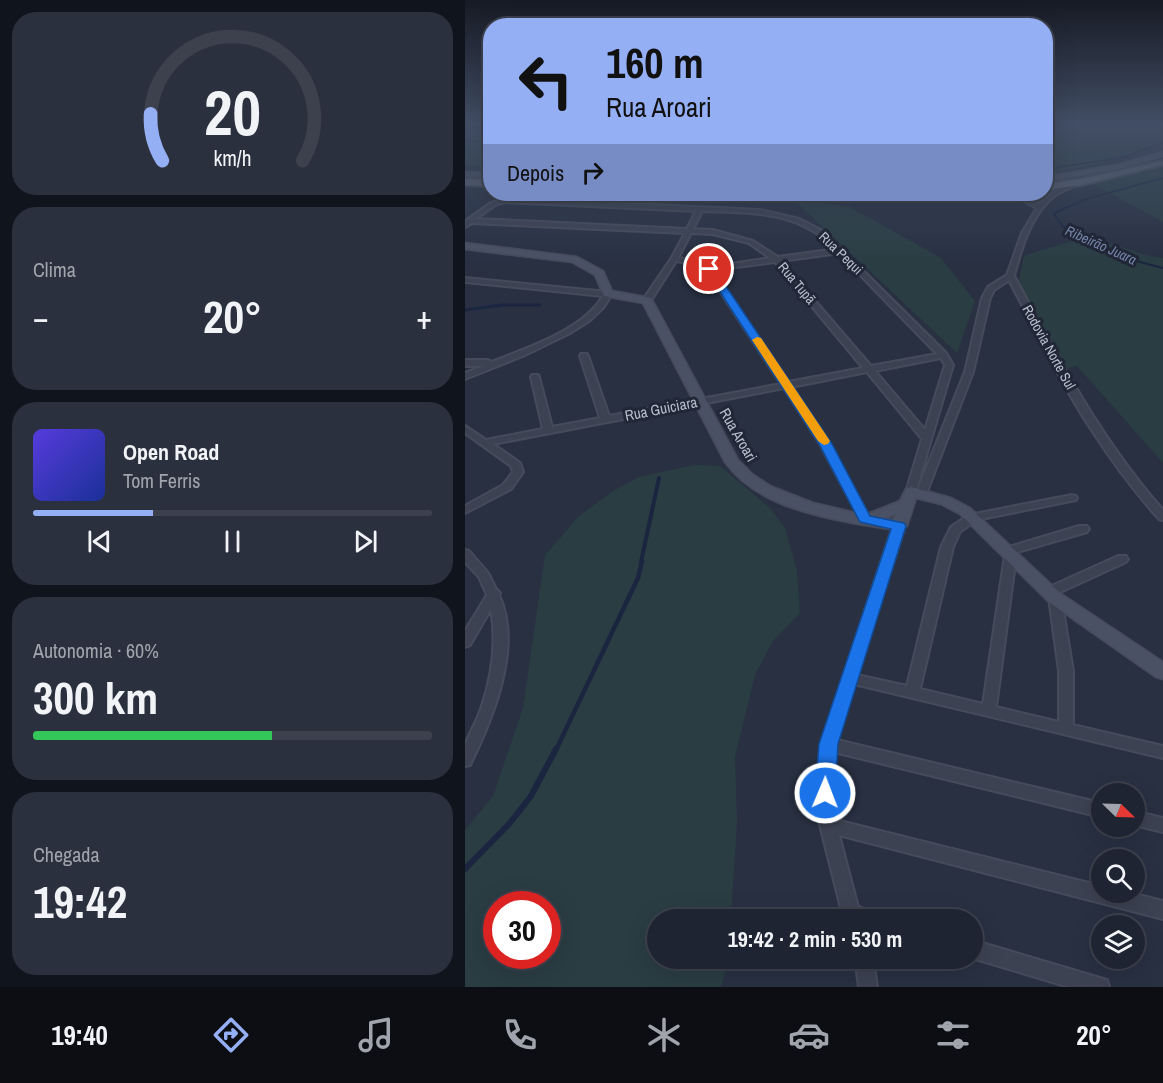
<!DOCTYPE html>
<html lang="pt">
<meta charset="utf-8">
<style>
body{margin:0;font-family:"Archivo Narrow",sans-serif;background:#2b303e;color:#f1f3f6;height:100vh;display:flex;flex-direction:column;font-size:22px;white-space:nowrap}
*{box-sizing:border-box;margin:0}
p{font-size:20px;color:#a1a4ac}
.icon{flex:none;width:33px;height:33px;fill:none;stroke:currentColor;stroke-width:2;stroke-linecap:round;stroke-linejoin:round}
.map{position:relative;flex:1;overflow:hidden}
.panel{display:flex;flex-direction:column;gap:12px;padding:12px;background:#10141c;width:465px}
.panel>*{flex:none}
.hud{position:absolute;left:18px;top:18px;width:570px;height:183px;border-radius:24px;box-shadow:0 6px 24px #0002,0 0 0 2px #3c414d;background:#95aff5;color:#111;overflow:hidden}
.needle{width:39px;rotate:113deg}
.fabs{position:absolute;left:626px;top:783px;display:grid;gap:12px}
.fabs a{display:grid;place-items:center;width:54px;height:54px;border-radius:50%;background:#1e2432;box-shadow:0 6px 24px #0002,0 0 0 2px #3c414d;font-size:30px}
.speed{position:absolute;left:18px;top:891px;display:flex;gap:12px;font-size:30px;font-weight:700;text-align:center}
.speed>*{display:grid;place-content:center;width:78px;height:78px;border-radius:50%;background:#1e2432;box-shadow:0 6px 24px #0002,0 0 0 2px #3c414d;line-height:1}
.speed .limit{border:9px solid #d22;background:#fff;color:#111}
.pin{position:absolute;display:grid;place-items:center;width:51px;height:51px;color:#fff;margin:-26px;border:3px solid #fff;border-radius:50%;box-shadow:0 2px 6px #0007}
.me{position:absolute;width:66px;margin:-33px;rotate:1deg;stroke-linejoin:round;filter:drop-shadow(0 0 4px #0008)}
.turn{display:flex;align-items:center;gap:21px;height:126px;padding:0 24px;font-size:27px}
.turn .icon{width:78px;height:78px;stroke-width:2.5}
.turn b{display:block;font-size:42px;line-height:51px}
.then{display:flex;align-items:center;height:57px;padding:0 24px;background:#0003;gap:12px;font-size:22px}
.big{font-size:45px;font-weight:800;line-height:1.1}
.panel .tile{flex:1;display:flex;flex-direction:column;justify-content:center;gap:9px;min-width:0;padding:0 21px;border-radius:24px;background:#2b303e}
.panel .dial{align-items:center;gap:0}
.dial svg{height:156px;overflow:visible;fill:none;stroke:#3c414d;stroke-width:7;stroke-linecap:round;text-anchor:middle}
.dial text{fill:#f1f3f6;stroke:none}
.song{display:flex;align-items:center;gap:18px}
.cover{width:72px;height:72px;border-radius:9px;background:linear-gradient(135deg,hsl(250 70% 55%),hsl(230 70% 35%))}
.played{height:6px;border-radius:3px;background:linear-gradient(90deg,#95aff5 30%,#3c414d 30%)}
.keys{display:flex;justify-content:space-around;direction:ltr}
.heat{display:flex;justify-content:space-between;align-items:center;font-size:33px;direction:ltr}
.charge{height:9px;border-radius:4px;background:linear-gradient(90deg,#34c759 60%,#3c414d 0)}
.trip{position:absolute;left:182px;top:909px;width:336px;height:60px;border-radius:30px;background:#1e2432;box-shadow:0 6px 24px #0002,0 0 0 2px #3c414d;font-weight:800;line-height:60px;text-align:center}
.tabs{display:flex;height:96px;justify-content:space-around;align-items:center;background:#0c0e14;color:#a1a4ac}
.tabs .icon{width:42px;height:42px}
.tabs .current{color:#95aff5}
.tabs b{font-size:27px;color:#f1f3f6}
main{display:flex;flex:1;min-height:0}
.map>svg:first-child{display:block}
.green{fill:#2a3d43;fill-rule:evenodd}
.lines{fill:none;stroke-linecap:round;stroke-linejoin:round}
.stream-far5{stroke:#1b2540;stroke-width:1.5}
.stream-far4{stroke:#1b2540;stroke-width:2}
.stream-far3{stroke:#1b2540;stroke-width:3}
.stream-far2{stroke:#1b2540;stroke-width:4}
.stream-far1{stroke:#1b2540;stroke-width:4.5}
.stream{stroke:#1b2540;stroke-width:6}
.street-casing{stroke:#464b5b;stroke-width:4}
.secondary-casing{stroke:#464b5b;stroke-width:3}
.primary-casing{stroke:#464b5b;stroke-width:4}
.street{fill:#3c4252;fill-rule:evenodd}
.secondary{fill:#4a5164;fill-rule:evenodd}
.primary{fill:#5a6171;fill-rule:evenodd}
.route{fill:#1a73e8;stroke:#114b97;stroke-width:1.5}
.slow{fill:#f59e0b}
.labels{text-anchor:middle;stroke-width:6;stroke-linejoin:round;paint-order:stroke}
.far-water-label{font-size:14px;font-style:italic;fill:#7484a9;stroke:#212737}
.far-street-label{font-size:14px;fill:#b9becc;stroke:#212737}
.street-label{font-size:15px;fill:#b9becc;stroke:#212737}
</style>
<main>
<section class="panel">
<div class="tile dial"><svg viewBox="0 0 100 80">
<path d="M14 69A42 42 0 1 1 86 69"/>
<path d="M14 69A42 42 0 0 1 8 45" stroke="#95aff5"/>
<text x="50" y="56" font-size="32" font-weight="700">20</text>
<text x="50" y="72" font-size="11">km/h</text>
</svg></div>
<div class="tile"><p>Clima</p>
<div class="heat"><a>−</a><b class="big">20°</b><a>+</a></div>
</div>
<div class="tile">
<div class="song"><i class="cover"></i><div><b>Open Road</b><p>Tom Ferris</p></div></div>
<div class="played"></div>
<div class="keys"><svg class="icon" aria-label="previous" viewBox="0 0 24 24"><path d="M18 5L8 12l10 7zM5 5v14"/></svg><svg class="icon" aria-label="pause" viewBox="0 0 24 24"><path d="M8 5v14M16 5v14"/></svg><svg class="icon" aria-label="next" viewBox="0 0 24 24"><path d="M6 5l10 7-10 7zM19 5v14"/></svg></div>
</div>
<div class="tile"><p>Autonomia · 60%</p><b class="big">300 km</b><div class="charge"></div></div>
<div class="tile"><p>Chegada</p><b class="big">19:42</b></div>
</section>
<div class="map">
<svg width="698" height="987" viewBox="0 0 698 987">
<rect width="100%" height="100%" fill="#283042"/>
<path class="green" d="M 0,124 L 25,124 L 25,166 L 0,165 Z
M 581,124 L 698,124 L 698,143 L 640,162 L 581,175 Z
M 698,168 L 698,222 L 627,183 Z
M 330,201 L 383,206 L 476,258 L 510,301 L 492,353 Z
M 619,238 C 646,241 672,255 698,258 L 698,463 L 612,366 L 599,369 L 553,286 L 559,256 C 579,249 598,244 619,238 Z
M 229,465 L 255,466 L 306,509 L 320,528 L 332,571 L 335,613 L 308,641 L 290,675 L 270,757 L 272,820 L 266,919 L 192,920 L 192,958 L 264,959 L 256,987 L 0,987 L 0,830 L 28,796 L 58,708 L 80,555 L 114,516 L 148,491 L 174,477 ZM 32,904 L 82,904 L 82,956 L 32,956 Z"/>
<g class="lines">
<path class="stream-far5" d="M 0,128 L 26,126
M 0,140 L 26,144
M 580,169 L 656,158 L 698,142
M 618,200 L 698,178"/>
<path class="stream-far4" d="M 624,198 L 589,213 C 602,245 667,260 698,268"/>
<path class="stream-far3" d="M 0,310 L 37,305 L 75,305"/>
<path class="stream-far2" d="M 176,562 L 194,478"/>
<path class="stream-far1" d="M 91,750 L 173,578 L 177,561"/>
<path class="stream" d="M 0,869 L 45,823 L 66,796 L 91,749"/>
<g class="street-casing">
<path id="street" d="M 616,180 L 619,182 L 618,183 C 609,186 600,189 592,194 C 567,211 556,249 549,276 C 593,358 636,440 698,510 L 698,520 L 694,519 C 670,492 648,463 628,432 C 596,384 571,331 544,280 L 529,290 L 525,298 L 508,372 L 461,494 L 460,496 L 452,496 L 451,494 L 500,372 L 517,298 L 523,287 L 542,275 L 557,233 L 572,208 L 559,201 L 522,194 C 539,192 559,197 575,204 L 591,190 Z
M 38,198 L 296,210 L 334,219 L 358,231 L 481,353 L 488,365 L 450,494 L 446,495 L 441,492 L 457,439 L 402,372 L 326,387 L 365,444 L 405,519 L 404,521 L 396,521 L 395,519 L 355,444 L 319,388 L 28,444 L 55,463 L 58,472 L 46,489 L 0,513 L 0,506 L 38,485 L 48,472 L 46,466 L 0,433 L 0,426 L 21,440 L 78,429 L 66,377 L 67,375 L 73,375 L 74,377 L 87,427 L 135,418 L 115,356 L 116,354 L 122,354 L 123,356 L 144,416 L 316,384 L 241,270 L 229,264 L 211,261 L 185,302 L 178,300 L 206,259 L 220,233 L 7,223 L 0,227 L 2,220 L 26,203 ZM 39,202 L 231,211 L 222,229 L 11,219 L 30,205 ZM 237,211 C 288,213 332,210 371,249 L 313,257 L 288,241 L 248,230 L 228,229 ZM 226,233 L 248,234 L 284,243 L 305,258 L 245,267 L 233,261 L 213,258 ZM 374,253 L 472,354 L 406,366 L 316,261 ZM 310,262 L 398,368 L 323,382 L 248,270 ZM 476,358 L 480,365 L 460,430 L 410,371 Z
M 0,278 L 143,292 L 147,294 L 138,308 L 124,321 L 105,333 L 60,355 L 0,379 L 0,373 L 19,366 L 0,366 L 0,360 L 23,360 L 27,362 C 62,348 118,330 138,296 L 0,282 Z
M 607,495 L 611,496 L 612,498 L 611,500 L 511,520 L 495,532 L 488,547 L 455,689 L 518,704 L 540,555 L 535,552 L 537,549 L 614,526 L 622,526 L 624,529 L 622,532 L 549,553 L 551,556 L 531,707 L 594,722 L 594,671 L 584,598 L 585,596 L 580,595 L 578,592 L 580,589 L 653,556 L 661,556 L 663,559 L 661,562 L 591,594 L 594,595 L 596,598 L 608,671 L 608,725 L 698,746 L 698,758 L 389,684 L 372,740 L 636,803 L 636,817 L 369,752 L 367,768 L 371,820 L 636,886 L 636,892 L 662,892 L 698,901 L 698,919 L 374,835 L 393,907 L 414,914 L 416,920 L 379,920 L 355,825 L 353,768 L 356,744 L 428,526 L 434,522 L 440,526 L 392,675 L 442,686 L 476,547 L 486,527 L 504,515 Z
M 0,550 L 4,551 L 23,573 L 31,589 L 35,593 L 34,595 C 58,646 28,718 5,765 L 0,766 C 0,759 0,750 1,743 C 5,732 12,721 16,709 C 27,677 32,643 26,609 L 5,645 L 0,647 L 0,631 L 22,595 L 14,577 L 0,562 Z
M 669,811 L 698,818 L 698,832 L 669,825 Z
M 507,940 L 635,978 L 642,980 L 644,987 L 604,987 L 507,958 Z
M 390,958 L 408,958 L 412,987 L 394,987 Z"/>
</g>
<g class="secondary-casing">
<path id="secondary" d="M 698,152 L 698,156 L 653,169 L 580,181 L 580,177 L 652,165 Z
M 0,172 L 26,173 L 26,177 L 0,176 Z
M 0,243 L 112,257 L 138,271 L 147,291 L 186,298 L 273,460 L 287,474 L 305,486 L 348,503 L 400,515 L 435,501 L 441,489 L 446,487 L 486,498 L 505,508 L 596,594 L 698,662 L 698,679 L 691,677 L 584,602 L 495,514 L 476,504 L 451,498 L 442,526 L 434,531 C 376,520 298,514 260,462 L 178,303 L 139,296 L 130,275 L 107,262 L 0,249 ZM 431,514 L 428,520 L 420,518 Z"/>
</g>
<g class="primary-casing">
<path id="primary" d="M 698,161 L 698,165 L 616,185 L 580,190 L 580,184 L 616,179 Z
M 0,179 L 26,180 L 26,186 L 0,185 Z
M 306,194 L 500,194 L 496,197 L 310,197 Z"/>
</g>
<use href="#street" class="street"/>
<use href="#secondary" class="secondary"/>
<use href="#primary" class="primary"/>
</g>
<linearGradient id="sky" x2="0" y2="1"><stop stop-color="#161a24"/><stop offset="0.47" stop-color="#424e65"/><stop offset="1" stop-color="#424e65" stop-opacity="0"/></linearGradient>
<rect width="698" height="263" fill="url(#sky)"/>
<path class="route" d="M 241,267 L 248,267 L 367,444 L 405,516 L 439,523 L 441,526 L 373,744 L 370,793 L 367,799 L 360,802 L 353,799 L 350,793 L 354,744 L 426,529 L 395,522 L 354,444 L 240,269 Z"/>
<path class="slow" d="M 292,337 L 296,338 L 365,441 L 363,444 L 359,445 L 353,441 L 287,340 Z"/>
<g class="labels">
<g class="far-water-label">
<text transform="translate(636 245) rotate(24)" y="5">Ribeirão Juara</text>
</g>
<g class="far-street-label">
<text transform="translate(376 253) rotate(44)" y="5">Rua Pequi</text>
<text transform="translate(332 283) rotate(50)" y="5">Rua Tupã</text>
<text transform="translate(584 347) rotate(61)" y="5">Rodovia Norte Sul</text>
</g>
<g class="street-label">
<text transform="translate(196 409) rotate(-11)" y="5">Rua Guiciara</text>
<text transform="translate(273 435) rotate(60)" y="5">Rua Aroari</text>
</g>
</g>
</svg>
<div class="fabs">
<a><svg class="needle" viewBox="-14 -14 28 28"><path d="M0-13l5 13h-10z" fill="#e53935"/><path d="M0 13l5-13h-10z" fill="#a1a4ac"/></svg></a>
<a><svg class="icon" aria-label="search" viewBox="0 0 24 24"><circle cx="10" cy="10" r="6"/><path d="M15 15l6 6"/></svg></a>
<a><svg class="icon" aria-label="layers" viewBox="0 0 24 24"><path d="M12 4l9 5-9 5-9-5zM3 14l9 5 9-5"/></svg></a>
</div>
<div class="speed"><div class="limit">30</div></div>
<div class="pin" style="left:244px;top:269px;background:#d93025"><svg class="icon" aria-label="arrive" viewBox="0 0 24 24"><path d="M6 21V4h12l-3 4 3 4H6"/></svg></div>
<svg class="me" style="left:360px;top:793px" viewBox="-20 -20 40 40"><circle r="17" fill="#1a73e8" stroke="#fff" stroke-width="3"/><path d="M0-11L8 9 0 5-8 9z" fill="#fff"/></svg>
<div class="trip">19:42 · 2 min · 530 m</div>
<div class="hud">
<div class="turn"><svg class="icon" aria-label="left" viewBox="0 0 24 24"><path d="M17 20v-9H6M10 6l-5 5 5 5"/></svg><div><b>160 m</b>Rua Aroari</div></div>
<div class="then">Depois<svg class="icon" aria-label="right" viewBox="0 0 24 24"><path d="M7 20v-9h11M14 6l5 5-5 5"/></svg></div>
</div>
</div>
</main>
<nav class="tabs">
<b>19:40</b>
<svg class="icon current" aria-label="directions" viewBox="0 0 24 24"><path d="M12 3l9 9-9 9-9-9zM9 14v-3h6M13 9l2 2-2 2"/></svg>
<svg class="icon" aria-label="music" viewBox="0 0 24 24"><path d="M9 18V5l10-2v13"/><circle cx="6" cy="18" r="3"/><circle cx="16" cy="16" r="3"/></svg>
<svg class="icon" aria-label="phone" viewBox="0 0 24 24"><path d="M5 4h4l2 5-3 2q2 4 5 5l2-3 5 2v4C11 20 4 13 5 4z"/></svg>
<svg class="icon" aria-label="climate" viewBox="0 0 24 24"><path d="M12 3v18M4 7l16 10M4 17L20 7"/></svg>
<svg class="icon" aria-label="car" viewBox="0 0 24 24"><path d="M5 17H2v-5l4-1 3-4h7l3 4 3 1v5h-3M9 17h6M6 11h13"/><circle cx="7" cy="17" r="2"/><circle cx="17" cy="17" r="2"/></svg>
<svg class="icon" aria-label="filters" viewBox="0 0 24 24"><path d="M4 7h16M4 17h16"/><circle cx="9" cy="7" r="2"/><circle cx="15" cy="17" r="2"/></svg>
<b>20°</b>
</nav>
